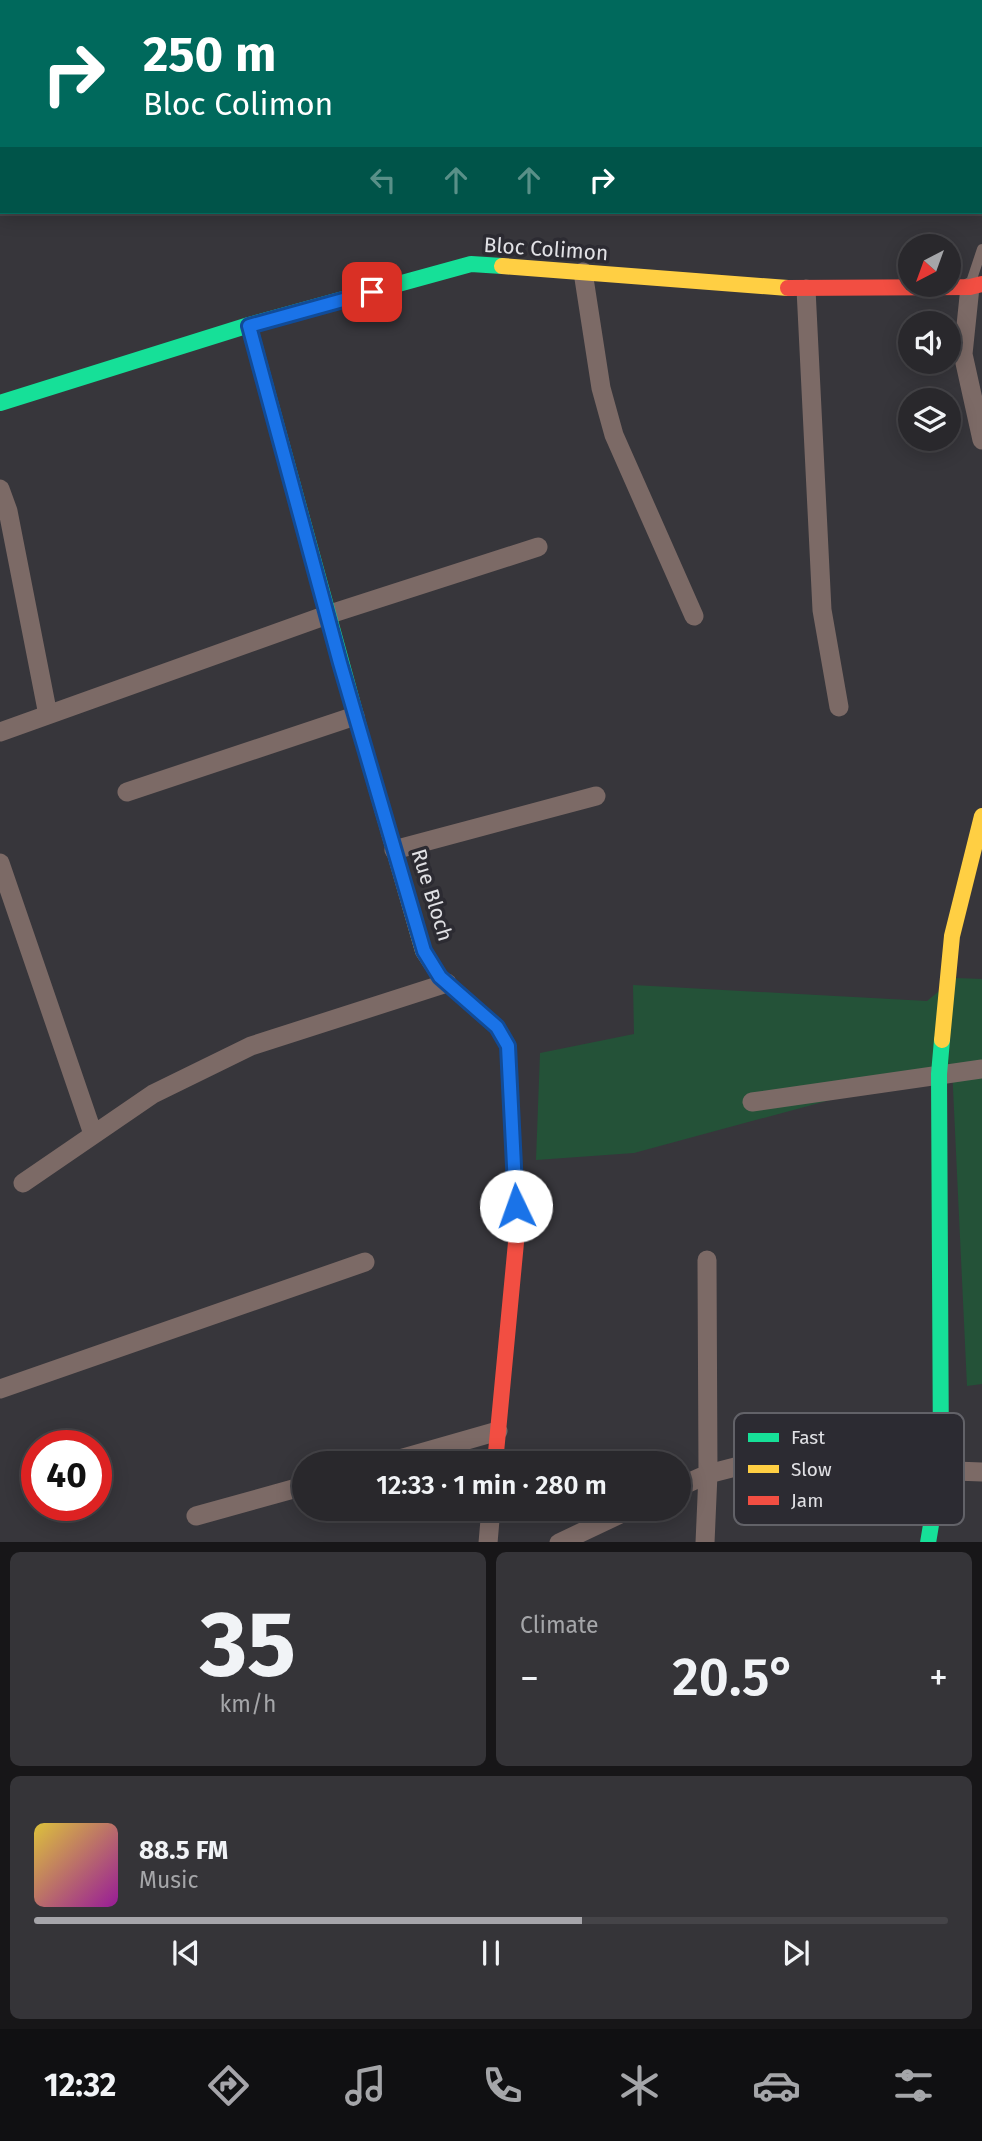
<!DOCTYPE html>
<meta charset="utf-8">
<style>
body{margin:0;font-family:"Fira Sans",sans-serif;background:#353438;color:#f1f3f6;height:100vh;display:flex;flex-direction:column;font-size:26px;white-space:nowrap}
*{box-sizing:border-box;margin:0}
p{font-size:23px;color:#a5a6a9}
.icon{flex:none;width:38px;height:38px;fill:none;stroke:currentColor;stroke-width:2;stroke-linecap:round;stroke-linejoin:round}
.map{position:relative;height:1542px;overflow:hidden}
.details{display:flex;flex-direction:column;gap:10px;padding:10px;background:#171618;flex:1}
.details>*{flex:none}
.hud{position:absolute;left:0px;top:0px;width:984px;height:214px;box-shadow:0 4px 18px #0003,0 0 0 2px #454448;background:#00695c;color:#fff;overflow:hidden}
.needle{width:46px;rotate:221deg}
.buttons{position:absolute;left:898px;top:234px;display:grid;gap:14px}
.buttons a{display:grid;place-items:center;width:63px;height:63px;border-radius:50%;background:#29282c;box-shadow:0 4px 18px #0003,0 0 0 2px #454448;font-size:35px}
.speed{position:absolute;left:21px;top:1430px;display:flex;gap:14px;font-size:35px;font-weight:700;text-align:center}
.speed>*{display:grid;place-content:center;width:91px;height:91px;border-radius:50%;background:#29282c;box-shadow:0 4px 18px #0003,0 0 0 2px #454448;line-height:1}
.speed .limit{border:10px solid #d22;background:#fff;color:#111}
.pin{position:absolute;display:grid;place-items:center;width:60px;height:60px;color:#fff;margin:-30px;border-radius:14px;box-shadow:0 4px 10px #0006}
.me{position:absolute;width:77px;margin:-38px;rotate:357deg;stroke-linejoin:round;filter:drop-shadow(0 0 5px #0008)}
.turn{display:flex;align-items:center;gap:24px;height:147px;padding:0 28px;font-size:32px}
.turn .icon{width:91px;height:91px;stroke-width:2.5}
.turn b{display:block;font-size:49px;line-height:60px}
.lanes{display:flex;align-items:center;height:66px;padding:0 28px;background:#0003;justify-content:center;gap:35px;direction:ltr}
.lanes .off{opacity:.35}
.big{font-size:52px;font-weight:600;line-height:1.1}
.details .tile{flex:1;display:flex;flex-direction:column;justify-content:center;gap:10px;min-width:0;padding:0 24px;border-radius:10px;background:#353438}
.details .dial{align-items:center;gap:0}
.dial b{font-size:91px;line-height:1}
.song{display:flex;align-items:center;gap:21px}
.cover{width:84px;height:84px;border-radius:10px;background:linear-gradient(135deg,hsl(50 70% 55%),hsl(300 70% 35%))}
.played{height:7px;border-radius:4px;background:linear-gradient(90deg,#a6a5aa 60%,#454448 60%)}
.keys{display:flex;justify-content:space-around;direction:ltr}
.heat{display:flex;justify-content:space-between;align-items:center;font-size:38px;direction:ltr}
.details .tiles{flex:1;display:grid;gap:10px;grid-template-columns:1fr 1fr}
.tile:last-child{grid-column:span 2}
.trip{position:absolute;left:292px;top:1451px;width:399px;height:70px;border-radius:35px;background:#29282c;box-shadow:0 4px 18px #0003,0 0 0 2px #454448;font-weight:600;line-height:70px;text-align:center}
.tab-bar{display:flex;height:112px;justify-content:space-around;align-items:center;background:#101012;color:#a5a6a9}
.tab-bar .icon{width:49px;height:49px}
.tab-bar .on{color:#a6a5aa}
.tab-bar b{font-size:32px;color:#f1f3f6}
.map>svg:first-child{display:block}
.green{fill:#245238}
.lines{fill:none;stroke-linecap:round;stroke-linejoin:round}
.lane{stroke:#7c6a66;stroke-width:10}
.street{stroke:#7c6a66;stroke-width:19}
.fast{stroke:#16e098;stroke-width:16}
.slow{stroke:#ffcf43;stroke-width:16}
.jam{stroke:#f24e42;stroke-width:16}
.route-casing{stroke:#114b97;stroke-width:18}
.route{stroke:#1a73e8;stroke-width:12}
.labels{text-anchor:middle;stroke-width:7;stroke-linejoin:round;paint-order:stroke}
.street-label{font-size:21px;fill:#e1e1e5;stroke:#2c2b32}
.key{fill:#2c2b32;stroke:#626268;stroke-width:2}
.key-label{font-size:19px;fill:#e1e1e5}
</style>
<div class="map">
<svg width="982" height="1543" viewBox="0 0 982 1543">
<rect width="100%" height="100%" fill="#37363b"/>
<path class="green" d="M 955,978 L 982,979 L 982,1384 L 967,1386 L 952,1067 L 634,1153 L 536,1160 L 540,1053 L 634,1034 L 633,985 L 927,1001 Z"/>
<g class="lines">
<path class="lane" d="M 971,282 L 982,249"/>
<path class="street" d="M 583,272 L 601,388 L 614,435 L 694,616
M 970,287 L 963,354 L 982,440
M 806,289 L 822,610 L 839,707
M 0,489 L 8,511 L 48,715
M 0,732 L 327,615 L 538,547
M 127,792 L 355,716
M 394,850 L 596,796
M 0,863 L 93,1134
M 752,1102 L 982,1069
M 23,1183 L 153,1094 L 251,1046 L 447,983
M 0,1389 L 365,1262
M 386,1463 L 498,1431
M 679,1487 L 708,1474 L 790,1453 L 895,1447 L 914,1449 L 955,1471 L 982,1472
M 196,1516 L 304,1486
M 488,1543 L 491,1508
M 559,1543 L 633,1508
M 705,1543 L 708,1474 L 707,1260"/>
<path class="fast" d="M 249,325 L 369,763
M 0,403 L 249,325 L 471,264 L 502,266
M 928,1543 L 941,1464 L 939,1074 L 942,1040"/>
<path class="slow" d="M 502,266 L 788,288
M 369,763 L 423,951 L 440,977 L 497,1027 L 508,1046 L 511,1106
M 942,1040 L 952,936 L 982,816"/>
<path class="jam" d="M 788,288 L 970,287 L 982,284
M 495,1463 L 517,1232 L 511,1106"/>
</g>
<g class="lines">
<g class="route-casing">
<path id="route" d="M 372,292 L 249,326 L 340,663 L 424,951 L 440,977 L 497,1027 L 508,1046 L 516,1206"/>
</g>
<use href="#route" class="route"/>
</g>
<g class="labels">
<g class="street-label">
<text transform="translate(546 249) rotate(4)" y="7">Bloc Colimon</text>
<text transform="translate(432 895) rotate(73)" y="7">Rue Bloch</text>
</g>
</g>
<rect x="734" y="1413" width="230" height="112" rx="10" class="key"/>
<rect x="748" y="1433" width="31" height="9" fill="#16e098"/>
<rect x="748" y="1465" width="31" height="8" fill="#ffcf43"/>
<rect x="748" y="1496" width="31" height="9" fill="#f24e42"/>
<g class="key-label">
<text x="791" y="1444">Fast</text>
<text x="791" y="1476">Slow</text>
<text x="791" y="1507">Jam</text>
</g>
</svg>
<div class="buttons">
<a><svg class="needle" viewBox="-14 -14 28 28"><path d="M0-13l5 13h-10z" fill="#e53935"/><path d="M0 13l5-13h-10z" fill="#a5a6a9"/></svg></a>
<a><svg class="icon" aria-label="sound" viewBox="0 0 24 24"><path d="M4 9h4l5-4v14l-5-4H4zM17 9q2 3 0 6"/></svg></a>
<a><svg class="icon" aria-label="layers" viewBox="0 0 24 24"><path d="M12 4l9 5-9 5-9-5zM3 14l9 5 9-5"/></svg></a>
</div>
<div class="speed"><div class="limit">40</div></div>
<div class="pin" style="left:372px;top:292px;background:#d93025"><svg class="icon" aria-label="arrive" viewBox="0 0 24 24"><path d="M6 21V4h12l-3 4 3 4H6"/></svg></div>
<svg class="me" style="left:516px;top:1206px" viewBox="-20 -20 40 40"><circle r="19" fill="#fff"/><path d="M0-13L10 11 0 6-10 11z" fill="#1a73e8"/></svg>
<div class="trip">12:33 · 1 min · 280 m</div>
<div class="hud">
<div class="turn"><svg class="icon" aria-label="right" viewBox="0 0 24 24"><path d="M7 20v-9h11M14 6l5 5-5 5"/></svg><div><b>250 m</b>Bloc Colimon</div></div>
<div class="lanes"><svg class="icon off" aria-label="left" viewBox="0 0 24 24"><path d="M17 20v-9H6M10 6l-5 5 5 5"/></svg><svg class="icon off" aria-label="ahead" viewBox="0 0 24 24"><path d="M12 20V5M6 11l6-6 6 6"/></svg><svg class="icon off" aria-label="ahead" viewBox="0 0 24 24"><path d="M12 20V5M6 11l6-6 6 6"/></svg><svg class="icon" aria-label="right" viewBox="0 0 24 24"><path d="M7 20v-9h11M14 6l5 5-5 5"/></svg></div>
</div>
</div>
<section class="details">
<div class="tiles">
<div class="tile dial"><b>35</b><p>km/h</p></div>
<div class="tile"><p>Climate</p>
<div class="heat"><a>−</a><b class="big">20.5°</b><a>+</a></div>
</div>
<div class="tile">
<div class="song"><i class="cover"></i><div><b>88.5 FM</b><p>Music</p></div></div>
<div class="played"></div>
<div class="keys"><svg class="icon" aria-label="previous" viewBox="0 0 24 24"><path d="M18 5L8 12l10 7zM5 5v14"/></svg><svg class="icon" aria-label="pause" viewBox="0 0 24 24"><path d="M8 5v14M16 5v14"/></svg><svg class="icon" aria-label="next" viewBox="0 0 24 24"><path d="M6 5l10 7-10 7zM19 5v14"/></svg></div>
</div>
</div>
</section>
<nav class="tab-bar">
<b>12:32</b>
<svg class="icon on" aria-label="directions" viewBox="0 0 24 24"><path d="M12 3l9 9-9 9-9-9zM9 14v-3h6M13 9l2 2-2 2"/></svg>
<svg class="icon" aria-label="music" viewBox="0 0 24 24"><path d="M9 18V5l10-2v13"/><circle cx="6" cy="18" r="3"/><circle cx="16" cy="16" r="3"/></svg>
<svg class="icon" aria-label="phone" viewBox="0 0 24 24"><path d="M5 4h4l2 5-3 2q2 4 5 5l2-3 5 2v4C11 20 4 13 5 4z"/></svg>
<svg class="icon" aria-label="climate" viewBox="0 0 24 24"><path d="M12 3v18M4 7l16 10M4 17L20 7"/></svg>
<svg class="icon" aria-label="car" viewBox="0 0 24 24"><path d="M5 17H2v-5l4-1 3-4h7l3 4 3 1v5h-3M9 17h6M6 11h13"/><circle cx="7" cy="17" r="2"/><circle cx="17" cy="17" r="2"/></svg>
<svg class="icon" aria-label="filters" viewBox="0 0 24 24"><path d="M4 7h16M4 17h16"/><circle cx="9" cy="7" r="2"/><circle cx="15" cy="17" r="2"/></svg>
</nav>
